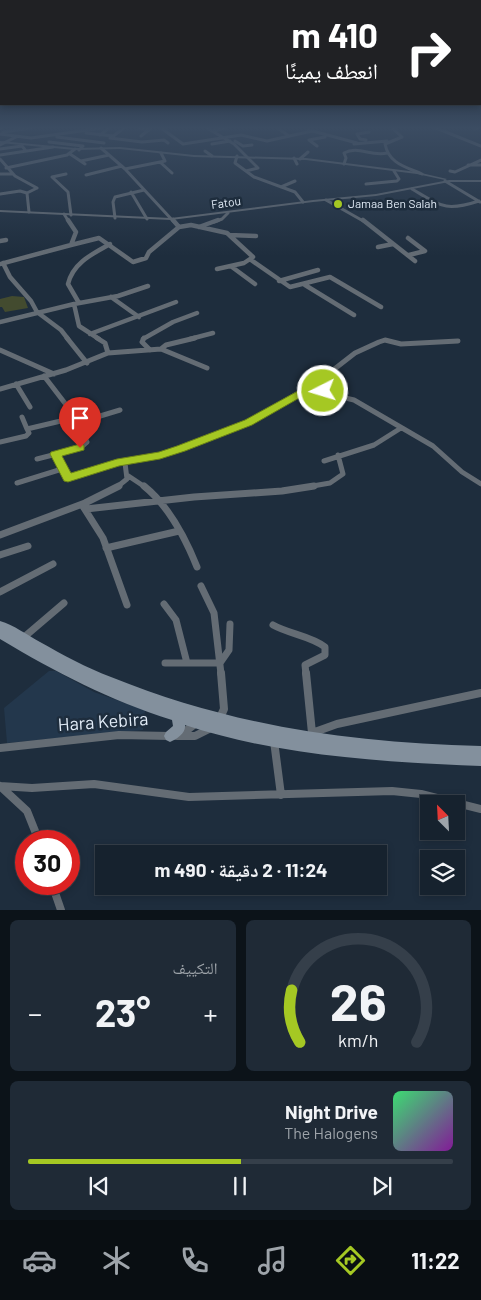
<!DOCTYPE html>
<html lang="ar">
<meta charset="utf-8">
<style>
body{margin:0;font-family:Barlow,"Noto Naskh Arabic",sans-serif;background:#1f2a36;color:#f1f3f6;direction:rtl;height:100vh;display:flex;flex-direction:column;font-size:19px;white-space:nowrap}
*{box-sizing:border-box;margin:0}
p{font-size:16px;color:#9ea4aa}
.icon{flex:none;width:28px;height:28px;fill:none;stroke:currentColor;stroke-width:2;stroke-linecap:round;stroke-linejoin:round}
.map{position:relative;height:910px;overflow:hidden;direction:ltr}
.panel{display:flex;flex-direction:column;gap:10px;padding:10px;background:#0c1319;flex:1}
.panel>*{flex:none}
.banner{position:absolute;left:0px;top:0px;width:481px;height:105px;box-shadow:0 2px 8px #0003,0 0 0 1px #353f4a;direction:rtl;background:#202124;color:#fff;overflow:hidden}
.needle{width:32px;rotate:336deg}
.controls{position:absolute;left:420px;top:795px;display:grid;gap:10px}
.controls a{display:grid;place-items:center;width:45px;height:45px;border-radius:0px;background:#16222e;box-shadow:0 2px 8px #0003,0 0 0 1px #353f4a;font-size:25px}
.speed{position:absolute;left:15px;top:830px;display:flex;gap:10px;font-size:25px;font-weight:700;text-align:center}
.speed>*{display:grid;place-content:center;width:65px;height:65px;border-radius:50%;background:#16222e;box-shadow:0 2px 8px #0003,0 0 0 1px #353f4a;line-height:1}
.speed .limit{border:8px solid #d22;background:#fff;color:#111}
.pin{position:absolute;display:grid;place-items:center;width:42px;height:42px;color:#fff;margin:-51px -21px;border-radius:50% 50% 50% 0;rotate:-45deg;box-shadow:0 0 5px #0007}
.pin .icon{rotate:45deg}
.me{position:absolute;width:55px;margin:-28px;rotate:265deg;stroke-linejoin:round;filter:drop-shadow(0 0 4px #0008)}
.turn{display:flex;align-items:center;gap:18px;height:105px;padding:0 20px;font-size:22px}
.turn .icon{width:65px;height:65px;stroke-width:2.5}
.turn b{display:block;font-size:35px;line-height:42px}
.big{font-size:38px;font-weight:700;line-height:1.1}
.panel .tile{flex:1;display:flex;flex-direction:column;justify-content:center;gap:8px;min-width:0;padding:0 18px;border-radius:8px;background:#1f2a36}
.panel .dial{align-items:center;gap:0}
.dial svg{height:130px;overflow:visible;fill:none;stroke:#353f4a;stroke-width:7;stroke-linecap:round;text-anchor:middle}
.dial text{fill:#f1f3f6;stroke:none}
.song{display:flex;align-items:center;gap:15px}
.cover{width:60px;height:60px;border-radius:8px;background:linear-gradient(135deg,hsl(140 70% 55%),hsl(290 70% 35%))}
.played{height:5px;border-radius:2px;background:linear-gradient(90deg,#a5c823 50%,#353f4a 50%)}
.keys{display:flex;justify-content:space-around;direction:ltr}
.heat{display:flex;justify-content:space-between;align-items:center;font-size:28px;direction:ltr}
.panel .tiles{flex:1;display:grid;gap:10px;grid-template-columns:1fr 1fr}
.tile:last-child{grid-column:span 2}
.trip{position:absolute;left:95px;top:845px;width:292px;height:50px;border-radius:0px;background:#16222e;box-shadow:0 2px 8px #0003,0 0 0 1px #353f4a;font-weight:700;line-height:50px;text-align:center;direction:rtl}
.menu{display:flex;height:80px;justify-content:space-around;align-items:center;background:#090e12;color:#9ea4aa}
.menu .icon{width:35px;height:35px}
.menu .on{color:#a5c823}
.menu b{font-size:22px;color:#f1f3f6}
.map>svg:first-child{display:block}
.built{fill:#23374c}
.green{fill:#434b2f}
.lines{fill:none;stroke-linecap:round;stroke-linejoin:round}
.minor-far4{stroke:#646c74;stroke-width:3}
.minor-far3{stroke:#646c74;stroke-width:4.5}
.minor-far2{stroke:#646c74;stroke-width:5}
.minor-far1{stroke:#646c74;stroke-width:7}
.minor{stroke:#646c74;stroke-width:8}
.tertiary{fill:#646c74;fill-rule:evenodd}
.secondary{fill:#83909d;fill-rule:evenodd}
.route{fill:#a5c823;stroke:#6b8217}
.poi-dot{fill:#a5c823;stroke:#1e2d3d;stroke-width:2}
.labels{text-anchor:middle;stroke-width:5;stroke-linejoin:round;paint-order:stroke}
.far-street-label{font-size:12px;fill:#e2ecf7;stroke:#1e2d3d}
.far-poi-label{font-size:12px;fill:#e2ecf7;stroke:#1e2d3d;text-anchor:start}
.near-street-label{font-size:18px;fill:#e2ecf7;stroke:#1e2d3d}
</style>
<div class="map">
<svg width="481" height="910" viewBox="0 0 481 910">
<rect width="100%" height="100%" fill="#1e2d3d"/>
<path class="built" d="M 49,671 L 56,671 L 94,692 L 145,710 L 143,730 L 7,743 L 4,708 Z"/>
<path class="green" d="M 12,296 L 24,297 L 28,308 L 5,312 L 2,307 L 0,307 L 0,299 Z"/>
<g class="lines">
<path class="minor-far4" d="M 138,128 L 149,130
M 161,128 L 183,144 L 241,135 L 267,141 L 312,131
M 207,128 L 234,144 L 258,168 L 246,171
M 392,128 L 402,137 L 385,144 C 389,164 406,167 422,174
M 436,128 L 481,146
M 279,129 L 289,136
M 475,129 L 478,128
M 309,130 L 357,143
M 213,131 L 225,128
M 3,132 L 31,128
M 86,133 L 114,136
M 0,134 L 31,138 L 102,128
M 100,135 L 109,128
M 141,136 L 151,128
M 57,137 L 104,143
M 112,137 L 124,128
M 110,138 L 142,142 L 164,140 L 168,143
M 366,140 L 360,139 L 357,134 L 369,132
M 235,141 L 243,146 L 252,145
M 49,142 L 83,146 L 79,150
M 212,144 L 230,141
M 354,144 L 387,141
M 0,145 L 18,136
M 317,146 L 309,140 L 325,137
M 101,148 L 125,169 L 174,222
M 0,149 L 22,146 L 26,151
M 205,151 L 212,156
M 70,154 L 85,164
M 0,155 L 53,147
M 237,156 L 235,163 L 254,177 L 295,192 L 303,202
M 294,158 L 297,164
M 0,159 L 15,176 L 37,188
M 300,159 L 308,152
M 81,161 L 109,155
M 160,162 L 172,173
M 344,164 L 346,158 L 344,153 C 358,145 371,157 387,153
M 468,165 L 481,165
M 6,168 L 67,155 L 75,149
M 125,169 L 165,161 L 161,153
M 450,171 L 455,172 L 481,160
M 0,174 L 13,174
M 66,174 L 52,177 L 68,192 L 71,215
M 86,175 L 122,166
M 445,181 L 480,202
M 366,184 L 397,181 L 399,179 L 394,171
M 281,187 L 295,181
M 412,189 C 441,206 445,212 479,201
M 131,192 L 147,219
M 27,193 L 29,212
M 0,194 L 20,191 L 27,193 L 37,188
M 326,200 L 365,222
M 64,214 L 69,222
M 115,218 L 113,202 L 115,197 L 144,190
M 214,222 L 222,219 L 228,213"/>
<path class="minor-far3" d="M 173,220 L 179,227
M 363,220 L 415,261
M 199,227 L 218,220
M 229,235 L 256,236
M 408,238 L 425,251 L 409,255
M 0,241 L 6,240
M 71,245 L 99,238 L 133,262 L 146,258 L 149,252 L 179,227 L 191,225 L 227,233 L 253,257 L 244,263 L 217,269
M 378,247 L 393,244
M 251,260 L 290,287 L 330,277 L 381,307
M 3,263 L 10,277 L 31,301 L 37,312 L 61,330 L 68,339
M 0,264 L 71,245 L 76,232 L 68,220
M 232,267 L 255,284
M 279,281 L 318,270
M 305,285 L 354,315
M 111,297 L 139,317
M 79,303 L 68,284 C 73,263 92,254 110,244
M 0,322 L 74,304
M 90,334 L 176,302
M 99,339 L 79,326 L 74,304 L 118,296 L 148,286
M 143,339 L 173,322 L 197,313
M 190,339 L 213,333"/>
<path class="minor-far2" d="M 67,338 L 87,363
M 97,338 L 105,343 L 108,353
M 144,338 L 142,342 L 150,350
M 161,349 L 166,345 L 195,338
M 0,350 L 54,374
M 16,384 L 30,407
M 0,389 L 66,370 L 108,353 L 161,349 L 207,368
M 307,389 L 354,400 L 433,446 L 462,472 L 481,484
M 22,417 L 27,429
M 0,442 L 26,436 L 29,433 L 27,429 L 65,420 L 87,420 L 120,410
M 55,454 L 68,478 L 117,462 L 160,455 L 249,422 L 319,381 L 355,353 L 379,342 L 385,340 L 401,344 L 458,341
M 37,459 L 80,448 L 87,442 L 74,415 L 44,376
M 324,461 L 374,445 L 401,428
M 127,475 L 145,487
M 17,483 L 62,469
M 117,487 L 127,479 L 125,463
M 307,487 L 330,483 L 343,474 L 338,455"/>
<path class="minor-far1" d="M 144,486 C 169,506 185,537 197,567
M 84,508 L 103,538 L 127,605
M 86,509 L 194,497 L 282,491 L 314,486
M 0,535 L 85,503 L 119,486
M 106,548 L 179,531
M 0,555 L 28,546
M 201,586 L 214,613 L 221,674
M 0,592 L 53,564
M 164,604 L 176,620 L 187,663
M 273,625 C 289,634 311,636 325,647 L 325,655 L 305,665 L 306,674
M 23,638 L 64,603
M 165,663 L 220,663 L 229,650 L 230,624"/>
<path class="minor" d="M 306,673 L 312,733
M 219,720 L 224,709 L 221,673
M 177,736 L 195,736 L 211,728
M 312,737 L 312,733 L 337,724 L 481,693
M 274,741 L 281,795
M 0,748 L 119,735 L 170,736 L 182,734 L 196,723
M 0,786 L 32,788 L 94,784 L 189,797 L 392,791 L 421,794 L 481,809
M 0,786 L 27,811 L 39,841
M 52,884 L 61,910"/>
<path class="tertiary" d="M 0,141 L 75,148 L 120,147 L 194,155 L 306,158 L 417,172 L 447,179 L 445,180 L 417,174 L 306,160 L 194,157 L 120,149 L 75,150 L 0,143 Z
M 449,180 L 481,180 L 481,182 L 449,182 L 376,196 L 313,202 L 171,220 L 0,212 L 0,210 L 171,218 L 313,200 L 376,194 Z"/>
<path class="secondary" d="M 0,128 L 4,128 L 0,130 Z
M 0,621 C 14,625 27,635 40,642 C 63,655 87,668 111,677 C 232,726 352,743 481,746 L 481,766 C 382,762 279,756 185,725 C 186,733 177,739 170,742 L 166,740 L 164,736 L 166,732 L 173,726 L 172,720 C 109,700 57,673 0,639 Z"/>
</g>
<linearGradient id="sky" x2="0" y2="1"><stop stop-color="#101922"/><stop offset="0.5" stop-color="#3b4c62"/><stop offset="1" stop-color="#3b4c62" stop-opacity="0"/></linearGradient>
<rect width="481" height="256" fill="url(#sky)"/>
<path class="route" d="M 307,386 L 323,388 L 329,391 L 323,394 L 308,393 L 252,425 L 185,451 L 160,459 L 119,466 L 68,482 L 64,481 L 50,454 L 51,452 L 80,444 L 84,445 L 84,450 L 62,456 L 71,473 L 117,459 L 159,452 L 177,446 L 245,420 Z"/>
<circle class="poi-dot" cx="338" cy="204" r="5"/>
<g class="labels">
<g class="far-street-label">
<text transform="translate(226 203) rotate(-8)" y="4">Fatou</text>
</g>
<g class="far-poi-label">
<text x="348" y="208">Jamaa Ben Salah</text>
</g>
<g class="near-street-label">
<text transform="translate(103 722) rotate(-4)" y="6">Hara Kebira</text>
</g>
</g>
</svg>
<div class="controls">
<a><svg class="needle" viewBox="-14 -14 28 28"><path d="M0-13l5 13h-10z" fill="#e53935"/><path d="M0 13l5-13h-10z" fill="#9ea4aa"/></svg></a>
<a><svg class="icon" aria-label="layers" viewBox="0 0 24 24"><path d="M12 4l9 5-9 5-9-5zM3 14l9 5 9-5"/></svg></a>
</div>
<div class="speed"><div class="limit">30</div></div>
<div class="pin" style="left:80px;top:448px;background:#d93025"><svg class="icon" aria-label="arrive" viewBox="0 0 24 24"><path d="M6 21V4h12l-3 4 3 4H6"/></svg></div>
<svg class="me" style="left:323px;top:391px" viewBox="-20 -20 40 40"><circle r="17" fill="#a5c823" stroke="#fff" stroke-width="3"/><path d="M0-11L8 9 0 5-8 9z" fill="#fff"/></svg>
<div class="trip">11:24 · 2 دقيقة · 490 m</div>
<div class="banner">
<div class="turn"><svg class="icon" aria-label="right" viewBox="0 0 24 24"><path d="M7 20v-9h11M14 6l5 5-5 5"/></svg><div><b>410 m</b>انعطف يمينًا</div></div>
</div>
</div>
<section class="panel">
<div class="tiles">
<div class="tile dial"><svg viewBox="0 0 100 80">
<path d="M14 69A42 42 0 1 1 86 69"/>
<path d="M14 69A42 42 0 0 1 9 37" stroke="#a5c823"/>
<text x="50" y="56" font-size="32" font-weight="700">26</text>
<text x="50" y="72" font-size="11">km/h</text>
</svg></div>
<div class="tile"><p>التكييف</p>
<div class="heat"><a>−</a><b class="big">23°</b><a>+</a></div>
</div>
<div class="tile">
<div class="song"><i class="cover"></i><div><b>Night Drive</b><p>The Halogens</p></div></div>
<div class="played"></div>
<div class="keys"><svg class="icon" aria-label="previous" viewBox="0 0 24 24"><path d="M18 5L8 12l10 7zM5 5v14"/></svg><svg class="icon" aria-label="pause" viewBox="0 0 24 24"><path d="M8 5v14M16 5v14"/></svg><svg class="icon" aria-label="next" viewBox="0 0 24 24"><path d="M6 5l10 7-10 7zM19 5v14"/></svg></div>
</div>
</div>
</section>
<nav class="menu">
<b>11:22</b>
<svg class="icon on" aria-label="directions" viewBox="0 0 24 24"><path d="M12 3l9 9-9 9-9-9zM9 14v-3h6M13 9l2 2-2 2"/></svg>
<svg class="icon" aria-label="music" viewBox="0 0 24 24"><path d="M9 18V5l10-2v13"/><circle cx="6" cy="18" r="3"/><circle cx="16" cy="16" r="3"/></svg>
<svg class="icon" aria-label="phone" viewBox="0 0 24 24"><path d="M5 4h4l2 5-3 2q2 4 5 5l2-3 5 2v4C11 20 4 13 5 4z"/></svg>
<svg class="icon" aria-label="climate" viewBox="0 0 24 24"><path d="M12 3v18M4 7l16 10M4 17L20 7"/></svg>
<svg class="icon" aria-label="car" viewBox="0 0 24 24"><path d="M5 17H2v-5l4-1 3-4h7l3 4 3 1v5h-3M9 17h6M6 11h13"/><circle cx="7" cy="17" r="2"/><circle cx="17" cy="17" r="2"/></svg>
</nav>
